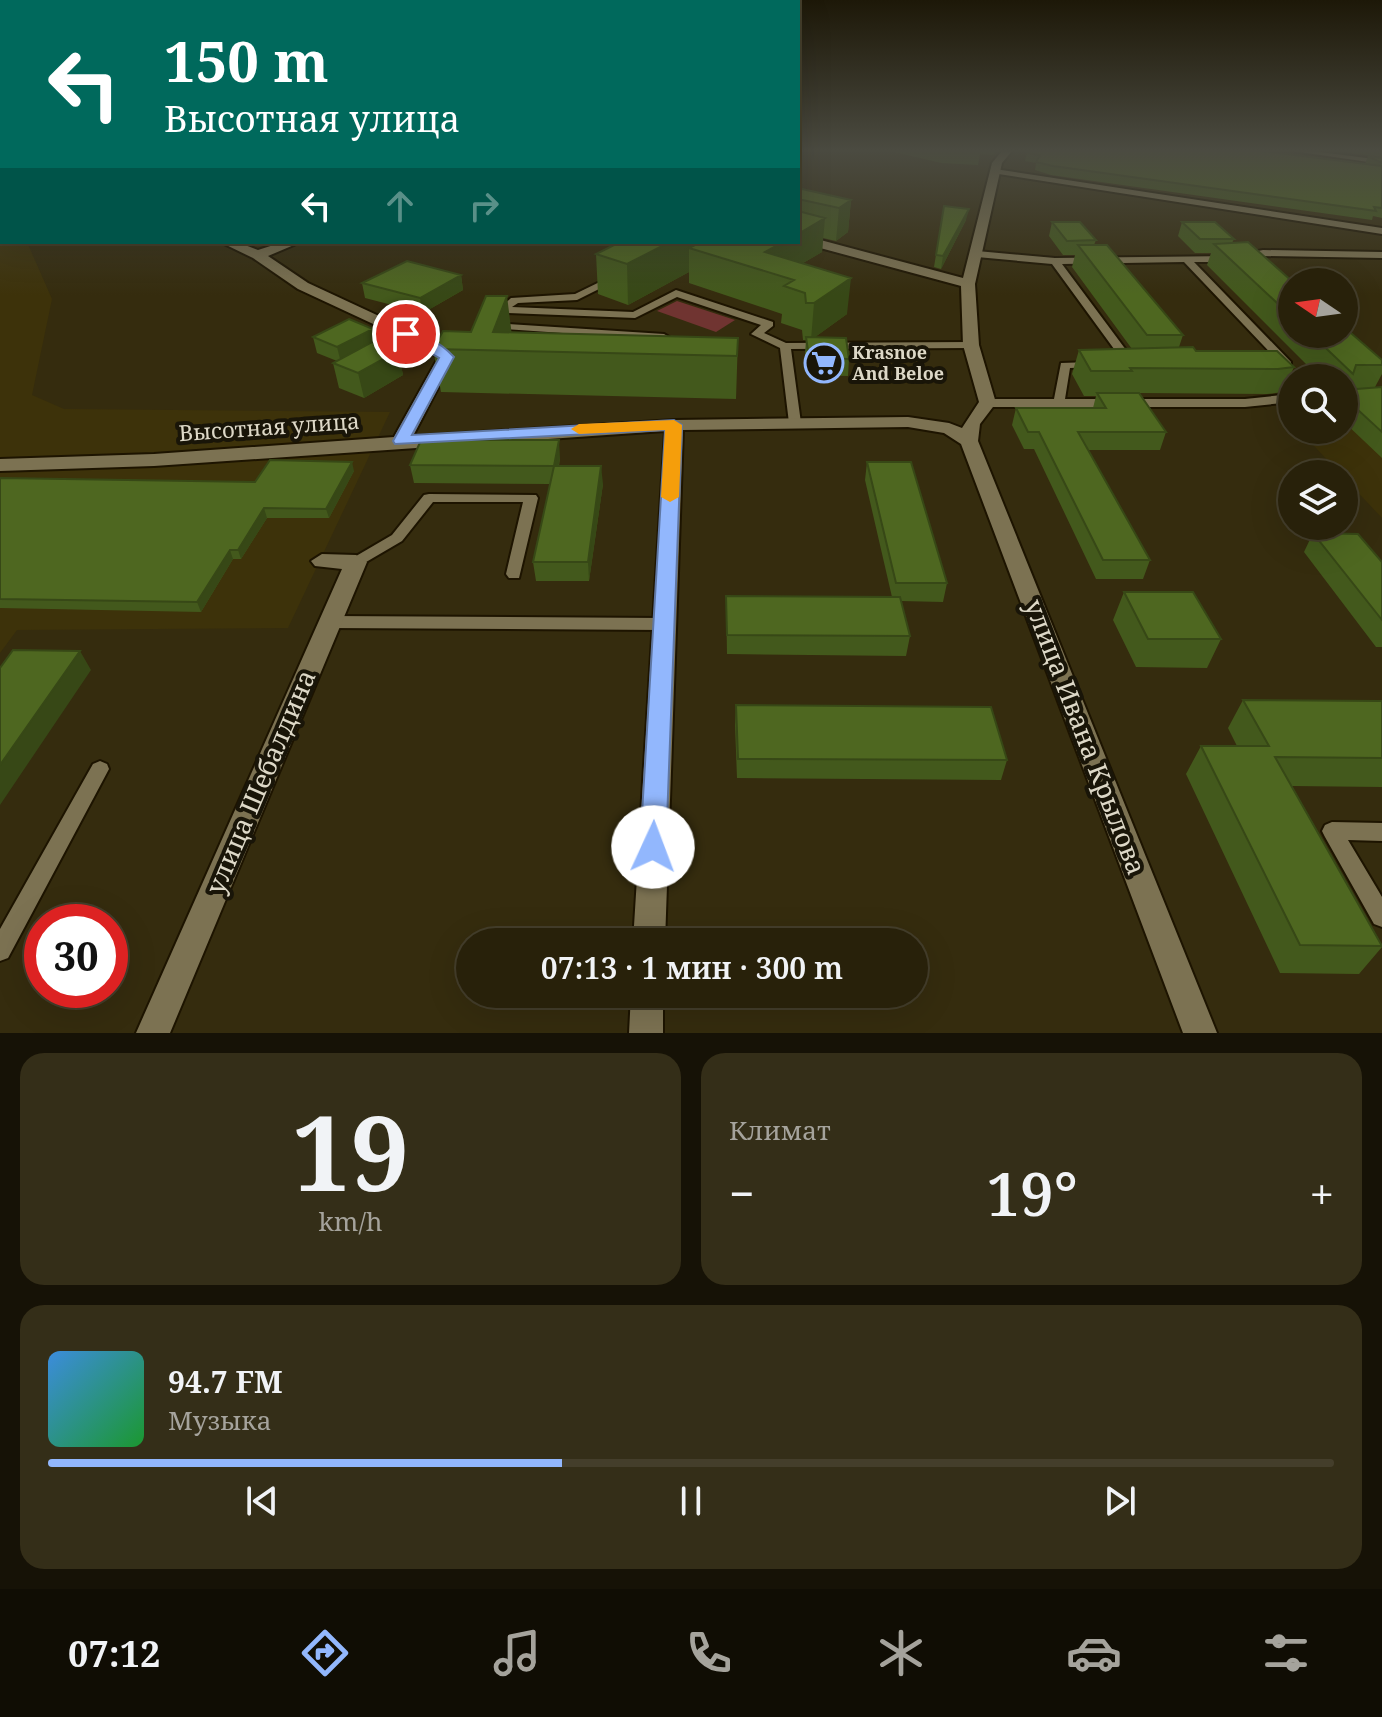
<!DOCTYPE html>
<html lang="ru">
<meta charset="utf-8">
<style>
body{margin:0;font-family:"Noto Serif",serif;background:#342e18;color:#f1f3f6;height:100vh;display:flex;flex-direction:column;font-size:30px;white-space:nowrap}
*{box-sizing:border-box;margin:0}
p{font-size:26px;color:#a5a39c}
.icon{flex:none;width:44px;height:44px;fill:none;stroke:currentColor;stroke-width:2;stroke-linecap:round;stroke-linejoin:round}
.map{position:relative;height:1033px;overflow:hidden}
.sheet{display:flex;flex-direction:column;gap:20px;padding:20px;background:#161206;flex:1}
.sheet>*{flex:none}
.top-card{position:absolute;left:0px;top:0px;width:800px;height:244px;box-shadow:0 8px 32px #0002,0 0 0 2px #443e2b;background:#00695c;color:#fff;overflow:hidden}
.needle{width:52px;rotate:283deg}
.buttons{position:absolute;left:1278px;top:268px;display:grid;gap:16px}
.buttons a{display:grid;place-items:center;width:80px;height:80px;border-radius:50%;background:#28210a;box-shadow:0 8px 32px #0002,0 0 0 2px #443e2b;font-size:40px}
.speed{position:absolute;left:24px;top:904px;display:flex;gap:16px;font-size:40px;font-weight:700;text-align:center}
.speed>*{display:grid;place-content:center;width:104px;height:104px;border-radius:50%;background:#28210a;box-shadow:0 8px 32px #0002,0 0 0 2px #443e2b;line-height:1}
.speed .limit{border:12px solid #d22;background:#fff;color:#111}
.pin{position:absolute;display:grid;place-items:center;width:68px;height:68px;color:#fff;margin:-34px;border:4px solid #fff;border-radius:50%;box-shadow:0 2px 8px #0007}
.me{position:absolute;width:88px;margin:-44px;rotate:2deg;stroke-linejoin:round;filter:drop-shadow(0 0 6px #0008)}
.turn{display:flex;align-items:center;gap:28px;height:168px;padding:0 32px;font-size:36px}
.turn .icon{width:104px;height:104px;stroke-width:2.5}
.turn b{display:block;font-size:56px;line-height:68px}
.lanes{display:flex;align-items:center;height:76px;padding:0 32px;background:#0003;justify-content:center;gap:40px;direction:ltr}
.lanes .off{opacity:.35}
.big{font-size:60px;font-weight:600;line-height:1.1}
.sheet .card{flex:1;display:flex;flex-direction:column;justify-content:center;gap:12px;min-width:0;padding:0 28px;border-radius:24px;background:#342e18}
.sheet .dial{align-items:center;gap:0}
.dial b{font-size:104px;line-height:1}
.song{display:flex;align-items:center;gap:24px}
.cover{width:96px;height:96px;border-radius:12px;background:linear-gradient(135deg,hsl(210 70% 55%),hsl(130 70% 35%))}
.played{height:8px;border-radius:4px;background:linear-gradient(90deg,#92b7fd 40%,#443e2b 40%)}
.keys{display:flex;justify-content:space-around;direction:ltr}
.heat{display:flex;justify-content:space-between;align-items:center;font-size:44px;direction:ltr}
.sheet .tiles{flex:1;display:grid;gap:20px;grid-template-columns:1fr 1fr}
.card:last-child{grid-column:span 2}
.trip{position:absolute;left:456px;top:928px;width:472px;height:80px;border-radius:40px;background:#28210a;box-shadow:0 8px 32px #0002,0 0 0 2px #443e2b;font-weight:600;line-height:80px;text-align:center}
.tab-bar{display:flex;height:128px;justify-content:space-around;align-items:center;background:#100d04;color:#a5a39c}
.tab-bar .icon{width:56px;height:56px}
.tab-bar .active{color:#92b7fd}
.tab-bar b{font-size:36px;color:#f1f3f6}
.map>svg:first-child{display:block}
.built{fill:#3d320a}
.green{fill:#703431}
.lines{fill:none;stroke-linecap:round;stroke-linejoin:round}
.service-casing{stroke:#1d1400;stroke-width:4}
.minor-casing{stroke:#1d1400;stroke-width:4}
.service{fill:#7c7252;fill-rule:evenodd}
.minor{fill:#7c7252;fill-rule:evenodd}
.wall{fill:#43591c}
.shaded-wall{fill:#374816}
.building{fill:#4e6720;stroke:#374816;stroke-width:2}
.route{fill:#92b7fd;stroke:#5f77a4;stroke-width:2}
.slow{fill:#f59e0b}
.labels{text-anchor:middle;stroke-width:8;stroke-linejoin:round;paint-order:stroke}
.far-poi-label{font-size:18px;font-weight:bold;fill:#ddd8c7;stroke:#191508;text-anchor:start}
.street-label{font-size:22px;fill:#ddd8c7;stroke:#191508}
.near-street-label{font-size:26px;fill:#ddd8c7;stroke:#191508}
</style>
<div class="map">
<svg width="1382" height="1033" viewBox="0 0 1382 1033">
<rect width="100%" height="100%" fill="#352c0e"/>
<path class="built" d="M 0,187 L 2,242 L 27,242 L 52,299 L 32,395 L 64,409 L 390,412 L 288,628 L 17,630 L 0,653 Z
M 1344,401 L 1382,401 L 1382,518 L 1299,430 L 1344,430 Z"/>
<path class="green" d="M 677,301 L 735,320 L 716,332 L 657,311 Z"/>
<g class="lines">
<g class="service-casing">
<path id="service" d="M 1293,151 L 1312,151 L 1382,160 L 1382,164 Z
M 995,169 L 1382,228 L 1382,234 L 992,173 L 991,171 Z
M 1263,250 L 1382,252 L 1382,258 L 1263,256 L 1233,262 L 1194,262 L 1291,362 L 1291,366 L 1283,366 L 1184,262 L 1062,264 L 1135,362 L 1129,365 L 1125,364 L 1052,264 L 977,257 L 972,254 L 977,251 L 1055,258 L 1233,256 Z
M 612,276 L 615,277 L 615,281 L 577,300 L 518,303 L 512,307 L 633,312 L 676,290 L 773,322 L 773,326 L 764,333 L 786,343 L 971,342 L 976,345 L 971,348 L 791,349 L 801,423 L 795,427 L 789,423 L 780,348 L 751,334 L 761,325 L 677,297 L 635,318 L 505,313 L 499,316 L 494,313 L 511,298 L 575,294 Z
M 494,323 L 664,334 L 669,337 L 664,340 L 490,328 L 489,326 Z
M 1091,362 L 1097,365 L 1095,367 L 1070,368 L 1065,399 L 1245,399 L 1292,394 L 1292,402 L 1245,407 L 988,407 L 982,403 L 988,399 L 1054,399 L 1061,363 Z
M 429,494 L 536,495 L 538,498 L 519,578 L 509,578 L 506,574 L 523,502 L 433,502 L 402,541 L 361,565 L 351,565 L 349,562 L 351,559 L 392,535 L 424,495 Z
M 330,616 L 663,618 L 669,620 L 671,624 L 669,628 L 663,630 L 330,628 L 324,626 L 322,622 L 324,618 Z
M 100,761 L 107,764 L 109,769 L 8,958 L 0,961 L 0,929 L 93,764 Z
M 1332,822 L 1382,823 L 1382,841 L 1348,840 L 1382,897 L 1382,927 L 1374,924 L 1325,837 L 1322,831 L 1325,825 Z"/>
</g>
<g class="minor-casing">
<path id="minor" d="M 1002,151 L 1012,151 L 1002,163 L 975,284 L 979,345 L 996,403 L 980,424 L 978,441 L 1217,1033 L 1183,1033 L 961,444 L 944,433 L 908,427 L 683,430 L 665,942 L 633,942 L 665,431 L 154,466 L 0,471 L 0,459 L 154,454 L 394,437 L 438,358 L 427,349 L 298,289 L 253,258 L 220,242 L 237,242 L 258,250 L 283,242 L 301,242 L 268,256 L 308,283 L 437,343 L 454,357 L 413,436 L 674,420 L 908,417 L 949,423 L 962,428 L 979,402 L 963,345 L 961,286 L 798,242 L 798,234 L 963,278 L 992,163 Z
M 322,554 L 356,555 L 367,562 L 170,1033 L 136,1033 L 342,569 L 315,566 L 311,561 Z
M 631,994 L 663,994 L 663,1033 L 629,1033 Z"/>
</g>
<use href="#service" class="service"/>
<use href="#minor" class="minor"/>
</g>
<path class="wall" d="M 890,151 L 998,151 L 992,155 L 980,154 L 978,165 L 941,163 Z
M 1337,151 L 1382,151 L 1382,157 Z
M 1027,153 L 1365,164 L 1368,156 L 1382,158 L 1382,218 L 1373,216 L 1372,220 L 1051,175 L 1035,170 L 1036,163 L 1025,161 Z
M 798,191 L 851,200 L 848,232 L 836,241 L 823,238 L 822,252 L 803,263 L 847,314 L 815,337 L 849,359 L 848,376 L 807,375 L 805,353 L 806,340 L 803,340 L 802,330 L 781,323 L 782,314 L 689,283 L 689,272 L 628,305 L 598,294 L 596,254 L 699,243 Z
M 944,206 L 966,220 L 941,269 L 934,267 Z
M 1052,222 L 1096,240 L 1094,245 L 1183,335 L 1179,347 L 1294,367 L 1283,392 L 1267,394 L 1139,393 L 1166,432 L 1160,450 L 1088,450 L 1150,560 L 1143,579 L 1096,579 L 1034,449 L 1024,449 L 1012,425 L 1016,408 L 1093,408 L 1096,396 L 1084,396 L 1072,374 L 1079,350 L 1132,349 L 1072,267 L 1075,255 L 1063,255 L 1049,236 Z
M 1182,222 L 1234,239 L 1232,243 L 1292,282 L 1292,334 L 1344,334 L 1382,360 L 1382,374 L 1375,387 L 1382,387 L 1382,458 L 1344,422 L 1344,378 L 1320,378 L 1207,265 L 1211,253 L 1195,253 L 1178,236 Z
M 461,275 L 463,290 L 423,313 L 365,298 L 362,283 Z
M 373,329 L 377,344 L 398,351 L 403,375 L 364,398 L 339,388 L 333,363 L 337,361 L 317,353 L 313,337 Z
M 471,332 L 738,338 L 736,399 L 441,392 L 433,349 Z
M 560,458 L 559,466 L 603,484 L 589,581 L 536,581 L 533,562 L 550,484 L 414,483 L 410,465 Z
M 867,462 L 947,583 L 943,602 L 901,601 L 910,636 L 906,656 L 727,654 L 726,596 L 892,597 L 865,480 Z
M 354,471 L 329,518 L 267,518 L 241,559 L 233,559 L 201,612 L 0,608 L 0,478 L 255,482 Z
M 1313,533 L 1382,562 L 1382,647 L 1376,647 L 1304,552 Z
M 1124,592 L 1221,639 L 1207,668 L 1136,667 L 1113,620 Z
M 1243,700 L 1382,701 L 1382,787 L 1292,786 L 1382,945 L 1382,947 L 1359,974 L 1280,973 L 1186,774 L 1201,746 L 1237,746 L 1228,728 Z
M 736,705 L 1007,760 L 1001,780 L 737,778 L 735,725 Z"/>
<path class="shaded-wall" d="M 851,200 L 848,232 L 836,241 L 839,208 Z
M 969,209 L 966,220 L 941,269 L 943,256 Z
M 825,218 L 822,252 L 781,276 L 765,252 L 783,242 L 798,242 L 798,234 Z
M 670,242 L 699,242 L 699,251 L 689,248 L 689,272 L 628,305 L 627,264 Z
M 461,275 L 463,290 L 423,313 L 420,298 Z
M 851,278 L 847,314 L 811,340 L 814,303 Z
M 507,296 L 512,336 L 493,332 Z
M 373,329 L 377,344 L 341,363 L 337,347 Z
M 398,351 L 403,375 L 364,398 L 358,373 Z
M 559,440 L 560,458 L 555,484 L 554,466 Z
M 352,462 L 354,471 L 329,518 L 326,509 Z
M 601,466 L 603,484 L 589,581 L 588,562 Z
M 264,508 L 267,518 L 241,559 L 238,550 Z
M 230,550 L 233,559 L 201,612 L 197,602 Z
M 80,651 L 91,670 L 0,805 L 0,765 Z"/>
<path class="building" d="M 1029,151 L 1261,151 L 1382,166 L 1382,208 L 1374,207 L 1376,211 L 1053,166 L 1036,162 L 1040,155 L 1027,153 Z
M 1368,156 L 1382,158 L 1382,163 Z
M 802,189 L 851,200 L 839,208 L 798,199 L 798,209 L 798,191 Z
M 944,206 L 969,209 L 943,256 L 936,255 Z
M 798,211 L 825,218 L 798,234 Z
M 1052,222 L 1080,222 L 1096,240 L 1067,241 Z
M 1182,222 L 1215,222 L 1234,239 L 1200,239 Z
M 620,242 L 670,242 L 627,264 L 596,254 Z
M 701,242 L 783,242 L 765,252 L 851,278 L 814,303 L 806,303 L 805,293 L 784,286 L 794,280 L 689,248 Z
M 1248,242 L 1293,282 L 1292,282 L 1292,317 L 1214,244 Z
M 1078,245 L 1107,245 L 1183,335 L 1147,335 Z
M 407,261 L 461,275 L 420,298 L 362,283 Z
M 486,296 L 507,296 L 493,332 L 738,338 L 737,356 L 433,349 L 443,331 L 471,332 Z
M 349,319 L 373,329 L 337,347 L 313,337 Z
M 1344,327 L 1382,360 L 1382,365 L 1356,365 L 1353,374 L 1311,334 L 1344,334 Z
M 806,337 L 846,338 L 849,359 L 809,358 Z
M 372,342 L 398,351 L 358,373 L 333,363 Z
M 1193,347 L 1196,351 L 1277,351 L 1294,367 L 1278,369 L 1130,368 L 1132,371 L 1091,371 L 1079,350 Z
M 1382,387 L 1382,432 L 1344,397 L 1344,390 Z
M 1097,393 L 1139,393 L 1166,432 L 1078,432 L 1150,560 L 1103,560 L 1039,432 L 1028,432 L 1016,408 L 1106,408 Z
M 421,440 L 559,440 L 554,466 L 410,465 Z
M 270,460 L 352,462 L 326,509 L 264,508 L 238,550 L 230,550 L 197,602 L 0,599 L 0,478 L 255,482 Z
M 867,462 L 911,462 L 947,583 L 896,583 Z
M 554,466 L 601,466 L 588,562 L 533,562 Z
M 1313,533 L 1358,534 L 1382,562 L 1382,620 Z
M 1124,592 L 1193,592 L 1221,639 L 1148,639 Z
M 726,596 L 900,597 L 910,636 L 727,635 Z
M 13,650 L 80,651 L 0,765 L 0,668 Z
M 1243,700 L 1382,701 L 1382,758 L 1275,757 L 1382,946 L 1300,945 L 1201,746 L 1269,746 Z
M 736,705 L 991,707 L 1007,760 L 738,759 Z"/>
<linearGradient id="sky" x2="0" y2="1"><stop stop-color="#1d1808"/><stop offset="0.51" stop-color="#4b4b41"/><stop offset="1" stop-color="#4b4b41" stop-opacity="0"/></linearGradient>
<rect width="1382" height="295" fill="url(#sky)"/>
<path class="route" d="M 402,331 C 419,329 442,344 454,357 L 412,435 L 674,420 L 682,425 L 666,847 L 663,855 L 653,858 L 644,855 L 640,847 L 665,430 L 395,444 L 393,441 L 439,358 L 402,337 Z"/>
<path class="slow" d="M 674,420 L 682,425 L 679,497 L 670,502 L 661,497 L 665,430 L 579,434 L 571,429 L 579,424 Z"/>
<defs>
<g id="supermarket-ring" transform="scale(2)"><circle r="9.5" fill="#191508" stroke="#92b7fd" stroke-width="1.5"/><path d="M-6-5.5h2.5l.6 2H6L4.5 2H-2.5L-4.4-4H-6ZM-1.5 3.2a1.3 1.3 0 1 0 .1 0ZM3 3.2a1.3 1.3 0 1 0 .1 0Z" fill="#92b7fd"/></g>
</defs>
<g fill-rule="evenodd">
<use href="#supermarket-ring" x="824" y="363"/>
</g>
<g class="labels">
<g class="far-poi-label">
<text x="852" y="359">Krasnoe<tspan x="852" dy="21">And Beloe</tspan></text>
</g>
<g class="street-label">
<text transform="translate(269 427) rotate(-4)" y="8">Высотная улица</text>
</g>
<g class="near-street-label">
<text transform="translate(1085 737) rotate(69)" y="9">улица Ивана Крылова</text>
<text transform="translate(261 782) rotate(-67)" y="9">улица Шебалдина</text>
</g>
</g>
</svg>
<div class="buttons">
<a><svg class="needle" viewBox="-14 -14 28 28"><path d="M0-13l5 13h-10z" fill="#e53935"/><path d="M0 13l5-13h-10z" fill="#a5a39c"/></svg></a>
<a><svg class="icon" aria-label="search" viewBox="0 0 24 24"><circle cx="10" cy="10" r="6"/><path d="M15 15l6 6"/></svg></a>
<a><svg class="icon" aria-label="layers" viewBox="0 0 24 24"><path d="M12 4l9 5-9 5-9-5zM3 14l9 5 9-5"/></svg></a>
</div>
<div class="speed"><div class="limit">30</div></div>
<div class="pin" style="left:406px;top:334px;background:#d93025"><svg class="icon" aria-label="arrive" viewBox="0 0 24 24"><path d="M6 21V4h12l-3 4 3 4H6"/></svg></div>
<svg class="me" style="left:653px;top:847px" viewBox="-20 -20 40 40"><circle r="19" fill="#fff"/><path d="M0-13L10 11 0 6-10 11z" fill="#92b7fd"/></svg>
<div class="trip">07:13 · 1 мин · 300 m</div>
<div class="top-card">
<div class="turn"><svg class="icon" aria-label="left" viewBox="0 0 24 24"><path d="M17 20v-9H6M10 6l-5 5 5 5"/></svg><div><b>150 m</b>Высотная улица</div></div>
<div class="lanes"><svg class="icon" aria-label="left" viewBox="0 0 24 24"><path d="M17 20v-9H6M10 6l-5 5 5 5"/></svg><svg class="icon off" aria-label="ahead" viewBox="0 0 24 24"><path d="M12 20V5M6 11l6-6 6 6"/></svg><svg class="icon off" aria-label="right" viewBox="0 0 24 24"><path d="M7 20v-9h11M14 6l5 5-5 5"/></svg></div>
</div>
</div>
<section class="sheet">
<div class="tiles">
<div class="card dial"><b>19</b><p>km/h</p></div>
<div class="card"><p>Климат</p>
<div class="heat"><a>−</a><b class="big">19°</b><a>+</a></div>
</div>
<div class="card">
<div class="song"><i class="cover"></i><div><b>94.7 FM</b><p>Музыка</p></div></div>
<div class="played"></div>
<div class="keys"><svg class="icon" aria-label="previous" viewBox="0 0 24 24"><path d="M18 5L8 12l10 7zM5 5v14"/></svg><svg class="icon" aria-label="pause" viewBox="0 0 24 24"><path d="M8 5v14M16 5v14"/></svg><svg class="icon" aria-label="next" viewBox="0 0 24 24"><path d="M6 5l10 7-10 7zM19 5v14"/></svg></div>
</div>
</div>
</section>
<nav class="tab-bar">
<b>07:12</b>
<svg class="icon active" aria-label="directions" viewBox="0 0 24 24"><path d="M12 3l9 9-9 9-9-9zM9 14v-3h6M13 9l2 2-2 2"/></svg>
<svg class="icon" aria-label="music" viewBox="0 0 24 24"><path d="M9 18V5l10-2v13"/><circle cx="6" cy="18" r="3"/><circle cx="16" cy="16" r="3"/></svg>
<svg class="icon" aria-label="phone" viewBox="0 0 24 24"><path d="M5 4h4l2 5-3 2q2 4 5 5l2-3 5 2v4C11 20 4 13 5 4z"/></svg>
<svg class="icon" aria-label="climate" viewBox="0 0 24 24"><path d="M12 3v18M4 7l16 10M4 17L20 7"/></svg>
<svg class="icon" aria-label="car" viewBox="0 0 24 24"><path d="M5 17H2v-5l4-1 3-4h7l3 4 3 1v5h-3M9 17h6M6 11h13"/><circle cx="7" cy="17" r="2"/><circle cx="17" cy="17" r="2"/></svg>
<svg class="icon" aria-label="filters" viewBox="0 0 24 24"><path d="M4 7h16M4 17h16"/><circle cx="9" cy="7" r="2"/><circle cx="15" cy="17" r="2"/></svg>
</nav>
